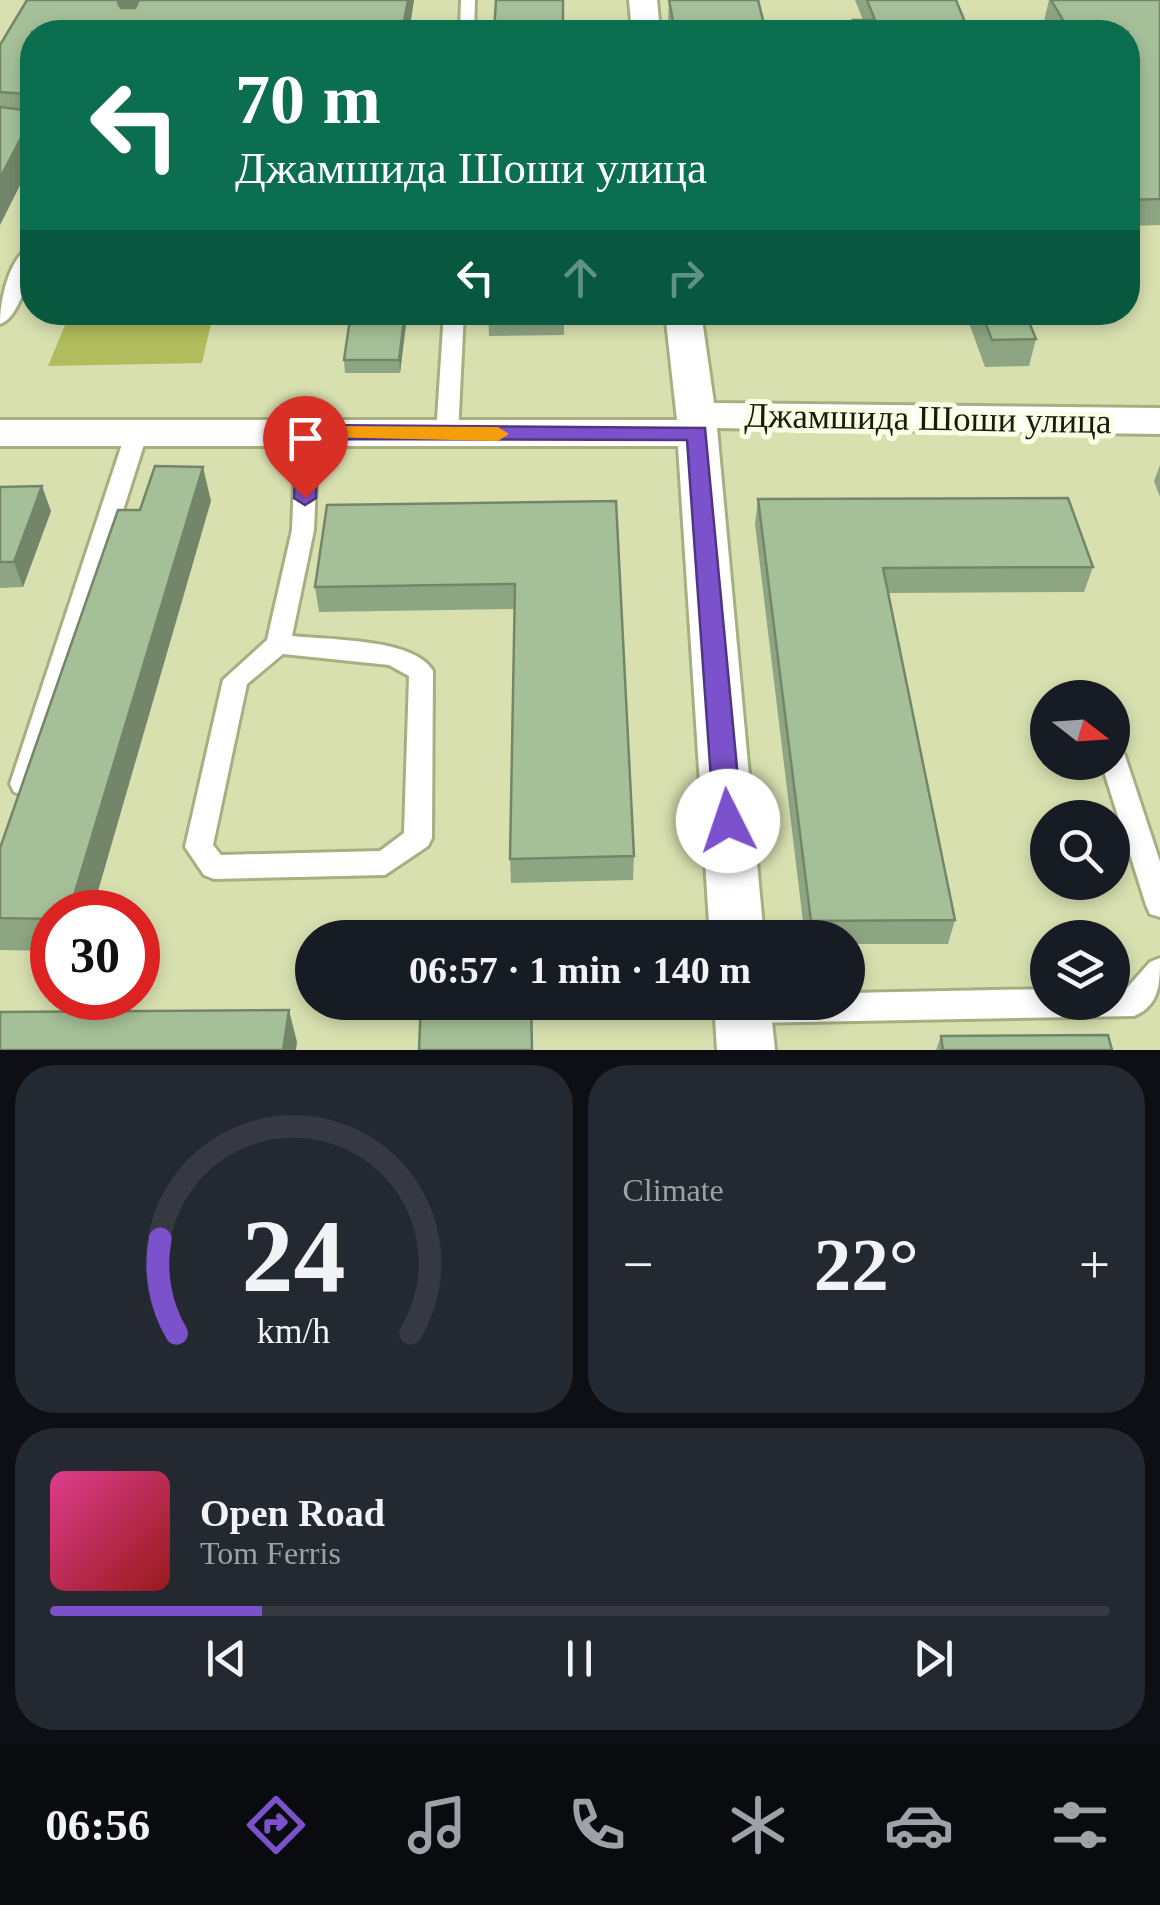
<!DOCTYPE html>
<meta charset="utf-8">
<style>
body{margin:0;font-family:Georgia,serif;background:#242831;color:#f1f3f6;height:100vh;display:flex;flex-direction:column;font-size:38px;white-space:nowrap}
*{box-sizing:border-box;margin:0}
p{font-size:32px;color:#9ea1a6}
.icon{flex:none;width:55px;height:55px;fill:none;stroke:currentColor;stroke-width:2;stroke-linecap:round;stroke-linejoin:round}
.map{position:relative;height:1050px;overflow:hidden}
.details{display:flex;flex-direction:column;gap:15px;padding:15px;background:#0d0f14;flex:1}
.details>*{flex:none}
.hud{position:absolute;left:20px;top:20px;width:1120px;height:305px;border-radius:40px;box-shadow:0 5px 15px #0003;background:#0b6e4f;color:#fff;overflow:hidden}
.needle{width:65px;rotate:107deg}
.buttons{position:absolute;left:1030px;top:680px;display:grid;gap:20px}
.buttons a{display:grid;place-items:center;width:100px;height:100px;border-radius:50%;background:#171b24;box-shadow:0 5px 15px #0003;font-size:50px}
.speed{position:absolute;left:30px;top:890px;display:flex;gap:20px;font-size:50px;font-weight:700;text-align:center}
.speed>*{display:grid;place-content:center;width:130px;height:130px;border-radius:50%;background:#171b24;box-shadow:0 5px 15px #0003;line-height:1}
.speed .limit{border:15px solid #d22;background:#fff;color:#111}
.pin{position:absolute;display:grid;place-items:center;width:85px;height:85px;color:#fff;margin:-102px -42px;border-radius:50% 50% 50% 0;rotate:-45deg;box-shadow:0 0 10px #0007}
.pin .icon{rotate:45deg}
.me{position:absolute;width:110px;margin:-55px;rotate:356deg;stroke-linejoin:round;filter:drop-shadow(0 0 8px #0008)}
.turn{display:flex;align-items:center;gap:35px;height:210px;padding:0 50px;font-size:45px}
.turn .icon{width:130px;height:130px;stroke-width:2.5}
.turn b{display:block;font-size:70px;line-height:85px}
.lanes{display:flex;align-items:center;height:95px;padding:0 50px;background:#0003;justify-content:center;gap:50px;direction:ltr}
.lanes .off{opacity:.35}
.big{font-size:75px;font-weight:700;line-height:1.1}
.details .tile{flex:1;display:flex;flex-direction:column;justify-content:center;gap:15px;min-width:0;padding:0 35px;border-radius:40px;background:#242831}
.details .dial{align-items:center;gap:0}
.dial svg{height:260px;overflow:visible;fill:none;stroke:#363941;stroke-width:7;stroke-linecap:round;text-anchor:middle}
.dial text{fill:#f1f3f6;stroke:none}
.song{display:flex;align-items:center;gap:30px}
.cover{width:120px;height:120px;border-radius:15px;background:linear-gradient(135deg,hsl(330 70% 55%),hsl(0 70% 35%))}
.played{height:10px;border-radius:5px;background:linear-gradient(90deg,#7b52cb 20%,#363941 20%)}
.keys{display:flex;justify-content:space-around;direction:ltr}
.heat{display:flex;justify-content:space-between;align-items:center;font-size:55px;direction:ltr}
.details .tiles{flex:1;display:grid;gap:15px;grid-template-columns:1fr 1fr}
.tile:last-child{grid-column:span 2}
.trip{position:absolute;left:295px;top:920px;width:570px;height:100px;border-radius:50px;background:#171b24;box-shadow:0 5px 15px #0003;font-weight:700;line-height:100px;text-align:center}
.menu{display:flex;height:160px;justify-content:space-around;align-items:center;background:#090b0e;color:#9ea1a6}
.menu .icon{width:70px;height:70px}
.menu .on{color:#7b52cb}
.menu b{font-size:45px;color:#f1f3f6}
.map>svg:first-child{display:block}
.green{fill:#b1bd5c}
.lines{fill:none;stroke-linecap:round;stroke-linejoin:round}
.service-casing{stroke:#a7af81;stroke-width:6}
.minor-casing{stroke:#a7af81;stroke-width:6}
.service{fill:#fff;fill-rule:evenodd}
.minor{fill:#fff;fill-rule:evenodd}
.wall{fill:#8ea583}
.shaded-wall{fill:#74866a}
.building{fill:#a5c098;stroke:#74866a;stroke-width:2.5}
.route{fill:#7b52cb;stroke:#503584;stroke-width:2.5}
.slow{fill:#f59e0b}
.labels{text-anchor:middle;stroke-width:10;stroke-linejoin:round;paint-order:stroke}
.street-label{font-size:35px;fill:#181b09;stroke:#fafee6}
</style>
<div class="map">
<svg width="1160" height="1050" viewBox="0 0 1160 1050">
<rect width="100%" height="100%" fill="#d8e0b0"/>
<path class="green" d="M 70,313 L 213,315 L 202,363 L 48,366 Z"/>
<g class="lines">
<g class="service-casing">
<path id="service" d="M 461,0 L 475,0 L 474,32 L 460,32 Z
M 32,246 C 33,265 21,317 0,324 C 0,300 9,256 32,246 Z
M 444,312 L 464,312 L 458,434 L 447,441 L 436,434 Z
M 307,425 L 318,432 L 314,530 L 292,636 C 327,640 415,638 433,671 L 432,838 L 428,846 L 385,875 L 214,879 L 204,875 L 185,847 L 223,680 L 267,640 L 292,530 L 296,432 ZM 283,654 L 389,665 L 409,676 L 404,833 L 380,851 L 221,855 L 213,845 L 247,684 Z
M 136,428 L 147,435 L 36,784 L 32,792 L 23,795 L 14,792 L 10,784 L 125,435 Z
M 1093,686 L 1102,689 L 1106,698 L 1081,698 L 1084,689 Z
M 1112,746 L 1121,749 L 1125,756 L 1160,862 L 1160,917 L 1150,914 L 1146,905 L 1101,762 L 1112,762 Z
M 1160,958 C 1160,983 1160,1005 1134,1016 L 743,1023 L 732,1019 L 728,1009 L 731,1002 L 848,1002 L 848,993 L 1048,989 L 1048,1002 L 1112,1002 L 1112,988 L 1127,988 L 1150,962 Z"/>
</g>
<g class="minor-casing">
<path id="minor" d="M 629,0 L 657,0 L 660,32 L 632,32 Z
M 665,312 L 701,312 L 714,403 L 1160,408 L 1160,434 L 717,428 L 764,938 L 710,938 L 678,446 L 0,446 L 0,420 L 677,420 Z
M 714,1002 L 770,1002 L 775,1050 L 717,1050 Z"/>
</g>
<use href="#service" class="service"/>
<use href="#minor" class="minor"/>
</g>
<path class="wall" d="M 27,0 L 138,0 L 134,8 L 414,0 L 409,32 L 32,32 L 32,161 L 0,225 L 0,45 Z
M 669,0 L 766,32 L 670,32 L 668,22 Z
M 855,0 L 956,0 L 969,32 L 851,32 L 853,20 L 863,20 Z
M 1049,0 L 1160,0 L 1160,225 L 1128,226 L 1128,32 L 1050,32 L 1044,21 Z
M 405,312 L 406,324 L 400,373 L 345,373 L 344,360 Z
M 488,312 L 564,312 L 564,335 L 489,336 Z
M 965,312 L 1025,312 L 1036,339 L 1029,366 L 985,367 Z
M 1160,465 L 1160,497 L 1154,481 Z
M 0,487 L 51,511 L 23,587 L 0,588 Z
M 758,499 L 1093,567 L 1084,592 L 889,593 L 955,920 L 948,944 L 848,944 L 848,938 L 805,938 L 755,524 Z
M 211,501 L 52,912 L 52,951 L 0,950 L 0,848 Z
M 616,501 L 634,856 L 633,880 L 511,883 L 510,859 L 514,609 L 319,612 L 315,587 Z
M 941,1036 L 1112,1050 L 936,1050 Z"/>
<path class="shaded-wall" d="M 119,0 L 138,0 L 124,30 L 118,3 Z
M 408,0 L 414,0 L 409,32 L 402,32 Z
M 32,117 L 32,161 L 0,225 L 0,178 Z
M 405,312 L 406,324 L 400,373 L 399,360 Z
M 203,467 L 211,501 L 92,912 L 69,912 Z
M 42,486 L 51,511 L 23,587 L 14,562 Z
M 289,1010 L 297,1042 L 296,1050 L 283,1050 Z"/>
<path class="building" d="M 27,0 L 119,0 L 118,3 L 121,8 L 135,8 L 139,0 L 408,0 L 402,32 L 32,32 L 32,117 L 0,178 L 0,107 L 24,110 L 27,94 L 0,92 L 0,45 Z
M 496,0 L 563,0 L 563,32 L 494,32 Z
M 669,0 L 758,0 L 766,32 L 675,32 Z
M 867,0 L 956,0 L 969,32 L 857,32 L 853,20 L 875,20 Z
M 1051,0 L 1160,0 L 1160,199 L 1128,200 L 1128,32 L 1070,32 Z
M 351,312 L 405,312 L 399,360 L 344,360 Z
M 981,312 L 1025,312 L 1036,339 L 992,340 Z
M 155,466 L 203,467 L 69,912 L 52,912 L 52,919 L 0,918 L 0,848 L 118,510 L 140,510 Z
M 42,486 L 14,562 L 0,562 L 0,487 Z
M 1068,498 L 1093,567 L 883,568 L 955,920 L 811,921 L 758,499 Z
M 616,501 L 634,856 L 510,859 L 515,584 L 315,587 L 327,505 Z
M 421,1002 L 531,1002 L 532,1050 L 419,1050 Z
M 289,1010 L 283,1050 L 0,1050 L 0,1012 Z
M 1108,1035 L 1112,1050 L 943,1050 L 941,1036 Z"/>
<path class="route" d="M 307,425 L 705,428 L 742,821 L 738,829 L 718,829 L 714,821 L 687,440 L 318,439 L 316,498 L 305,505 L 294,498 L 297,432 Z"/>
<path class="slow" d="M 329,426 L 498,427 L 509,434 L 498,441 L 322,437 L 322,428 Z"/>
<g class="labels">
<g class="street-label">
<text transform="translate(928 418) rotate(1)" y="12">Джамшида Шоши улица</text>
</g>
</g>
</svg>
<div class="buttons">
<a><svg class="needle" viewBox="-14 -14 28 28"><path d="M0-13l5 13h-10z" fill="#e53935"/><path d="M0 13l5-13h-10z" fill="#9ea1a6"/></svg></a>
<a><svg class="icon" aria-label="search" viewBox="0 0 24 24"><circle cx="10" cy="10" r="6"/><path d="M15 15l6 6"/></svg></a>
<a><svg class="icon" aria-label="layers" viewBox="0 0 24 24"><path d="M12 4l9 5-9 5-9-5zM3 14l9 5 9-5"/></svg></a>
</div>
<div class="speed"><div class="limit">30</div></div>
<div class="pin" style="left:305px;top:498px;background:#d93025"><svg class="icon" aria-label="arrive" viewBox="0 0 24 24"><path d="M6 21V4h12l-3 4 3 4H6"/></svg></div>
<svg class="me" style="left:728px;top:821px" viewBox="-20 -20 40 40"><circle r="19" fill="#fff"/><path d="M0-13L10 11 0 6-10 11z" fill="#7b52cb"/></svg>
<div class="trip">06:57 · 1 min · 140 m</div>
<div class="hud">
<div class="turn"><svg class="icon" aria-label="left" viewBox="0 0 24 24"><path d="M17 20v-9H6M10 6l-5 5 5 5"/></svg><div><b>70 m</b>Джамшида Шоши улица</div></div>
<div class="lanes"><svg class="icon" aria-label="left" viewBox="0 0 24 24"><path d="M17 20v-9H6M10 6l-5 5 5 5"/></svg><svg class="icon off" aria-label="ahead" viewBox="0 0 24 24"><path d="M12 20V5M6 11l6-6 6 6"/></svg><svg class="icon off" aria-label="right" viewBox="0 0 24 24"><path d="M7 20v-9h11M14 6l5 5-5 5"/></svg></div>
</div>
</div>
<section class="details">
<div class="tiles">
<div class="tile dial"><svg viewBox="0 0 100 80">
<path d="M14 69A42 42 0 1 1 86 69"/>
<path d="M14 69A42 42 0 0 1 9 40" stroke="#7b52cb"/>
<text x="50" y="56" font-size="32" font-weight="700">24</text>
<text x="50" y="72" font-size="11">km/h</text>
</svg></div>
<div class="tile"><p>Climate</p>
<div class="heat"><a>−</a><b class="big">22°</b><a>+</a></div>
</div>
<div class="tile">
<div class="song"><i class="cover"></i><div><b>Open Road</b><p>Tom Ferris</p></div></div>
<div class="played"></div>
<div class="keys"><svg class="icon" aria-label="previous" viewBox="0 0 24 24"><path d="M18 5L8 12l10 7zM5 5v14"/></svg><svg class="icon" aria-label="pause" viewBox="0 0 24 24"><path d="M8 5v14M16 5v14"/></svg><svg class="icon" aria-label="next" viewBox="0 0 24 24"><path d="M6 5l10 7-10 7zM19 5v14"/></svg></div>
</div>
</div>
</section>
<nav class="menu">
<b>06:56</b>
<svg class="icon on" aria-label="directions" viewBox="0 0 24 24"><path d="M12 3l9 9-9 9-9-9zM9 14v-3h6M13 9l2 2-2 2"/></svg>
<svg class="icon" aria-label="music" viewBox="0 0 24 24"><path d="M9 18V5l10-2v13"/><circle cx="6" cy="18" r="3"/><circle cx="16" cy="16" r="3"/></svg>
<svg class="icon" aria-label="phone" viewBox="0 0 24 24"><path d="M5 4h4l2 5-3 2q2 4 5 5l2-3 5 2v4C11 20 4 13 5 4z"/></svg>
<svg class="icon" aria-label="climate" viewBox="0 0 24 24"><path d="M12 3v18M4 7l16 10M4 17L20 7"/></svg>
<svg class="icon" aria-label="car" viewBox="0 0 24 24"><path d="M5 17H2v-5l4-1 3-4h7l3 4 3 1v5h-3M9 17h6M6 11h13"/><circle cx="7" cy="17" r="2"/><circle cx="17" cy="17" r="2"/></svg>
<svg class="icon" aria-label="filters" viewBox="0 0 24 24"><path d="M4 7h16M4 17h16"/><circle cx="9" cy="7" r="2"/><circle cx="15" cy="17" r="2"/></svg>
</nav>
